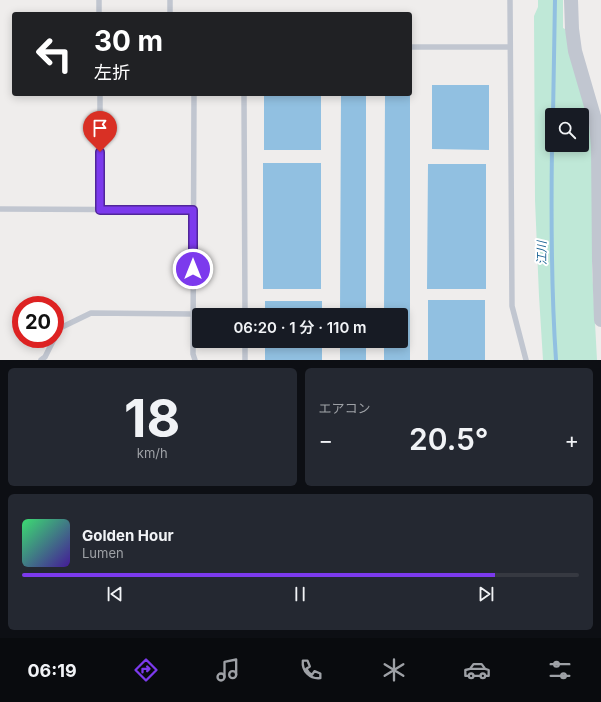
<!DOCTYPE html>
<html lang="ja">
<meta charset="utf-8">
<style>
body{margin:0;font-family:Inter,"Noto Sans JP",sans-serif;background:#242831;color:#f1f3f6;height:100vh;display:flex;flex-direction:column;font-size:15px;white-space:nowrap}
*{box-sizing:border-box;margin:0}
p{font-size:13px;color:#9ea1a6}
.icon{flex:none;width:22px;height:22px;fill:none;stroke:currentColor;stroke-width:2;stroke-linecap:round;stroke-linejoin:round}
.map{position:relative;height:360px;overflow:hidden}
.side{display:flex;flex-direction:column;gap:8px;padding:8px;background:#0d0f14;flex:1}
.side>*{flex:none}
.banner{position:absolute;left:12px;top:12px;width:400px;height:84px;border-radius:4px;box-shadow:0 2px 10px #0003;background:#202124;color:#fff;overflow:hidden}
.buttons{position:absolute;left:545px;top:108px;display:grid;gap:8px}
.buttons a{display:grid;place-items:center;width:44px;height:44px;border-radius:4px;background:#171b24;box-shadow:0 2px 10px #0003;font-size:20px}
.speed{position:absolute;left:12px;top:296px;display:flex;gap:8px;font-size:20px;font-weight:700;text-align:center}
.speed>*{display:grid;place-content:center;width:52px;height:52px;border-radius:50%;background:#171b24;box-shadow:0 2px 10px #0003;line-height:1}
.speed .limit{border:6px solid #d22;background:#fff;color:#111}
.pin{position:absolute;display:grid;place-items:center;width:34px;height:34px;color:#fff;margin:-41px -17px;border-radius:50% 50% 50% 0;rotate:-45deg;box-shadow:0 0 4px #0007}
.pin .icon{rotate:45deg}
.me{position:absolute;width:44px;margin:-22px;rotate:0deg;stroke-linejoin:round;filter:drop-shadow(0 0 3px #0008)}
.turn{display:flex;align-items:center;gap:14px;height:84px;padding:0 16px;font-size:18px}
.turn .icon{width:52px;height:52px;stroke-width:2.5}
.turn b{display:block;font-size:28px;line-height:34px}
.big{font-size:30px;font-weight:600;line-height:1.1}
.side .tile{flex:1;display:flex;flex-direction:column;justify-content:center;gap:6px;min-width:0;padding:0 14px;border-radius:6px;background:#242831}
.side .dial{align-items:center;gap:0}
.dial b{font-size:52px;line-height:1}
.song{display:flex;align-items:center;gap:12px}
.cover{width:48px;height:48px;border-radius:6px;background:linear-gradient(135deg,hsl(140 70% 55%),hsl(260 70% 35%))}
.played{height:4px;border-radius:2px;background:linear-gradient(90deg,#7c3aed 85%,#363941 85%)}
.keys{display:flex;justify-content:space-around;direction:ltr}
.heat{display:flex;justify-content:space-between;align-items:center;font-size:22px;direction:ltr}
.side .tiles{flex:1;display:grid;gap:8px;grid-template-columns:1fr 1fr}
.tile:last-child{grid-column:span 2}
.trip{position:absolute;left:192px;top:308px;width:216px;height:40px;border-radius:4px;background:#171b24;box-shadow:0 2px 10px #0003;font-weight:600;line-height:40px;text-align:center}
.tabs{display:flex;height:64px;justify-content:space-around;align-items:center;background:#090b0e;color:#9ea1a6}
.tabs .icon{width:28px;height:28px}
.tabs .on{color:#7c3aed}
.tabs b{font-size:18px;color:#f1f3f6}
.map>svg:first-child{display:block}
.green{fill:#bfe8d7;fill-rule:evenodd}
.water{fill:#91c0e1}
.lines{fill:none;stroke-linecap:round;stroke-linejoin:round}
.stream{stroke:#91c0e1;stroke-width:4}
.service{stroke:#c1c6d0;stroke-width:5.5}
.tertiary{stroke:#c1c6d0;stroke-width:14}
.route-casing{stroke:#51269a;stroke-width:10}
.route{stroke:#7c3aed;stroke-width:7}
.labels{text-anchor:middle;stroke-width:4;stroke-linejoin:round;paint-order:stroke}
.water-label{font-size:12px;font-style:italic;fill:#1c6495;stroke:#fff}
</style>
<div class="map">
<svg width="601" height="360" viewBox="0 0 601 360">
<rect width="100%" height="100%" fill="#efedec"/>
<path class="green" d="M 538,0 L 563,0 L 563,28 L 565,29 L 585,101 L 592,139 L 592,267 L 597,360 L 543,360 L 539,296 L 535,200 L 534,16 L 538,7 ZM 552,115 L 582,115 L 582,145 L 552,145 Z"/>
<path class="water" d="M 432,85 L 489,85 L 489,150 L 432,149 Z
M 410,87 L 410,360 L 384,360 L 384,341 L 401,341 L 401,315 L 384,315 L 385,94 L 410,94 Z
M 264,94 L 321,94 L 321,150 L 264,150 Z
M 341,94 L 366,94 L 366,315 L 340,315 Z
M 263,163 L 321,163 L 321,289 L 263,289 Z
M 428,164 L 486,164 L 486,289 L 427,289 Z
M 428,300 L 485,300 L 485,360 L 428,360 Z
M 265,301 L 322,301 L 322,315 L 265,315 Z
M 265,341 L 322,341 L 322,360 L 265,360 Z
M 340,341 L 366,341 L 366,360 L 340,360 Z"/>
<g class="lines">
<path class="stream" d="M 553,115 L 555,0
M 552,145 C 551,217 551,288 556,360"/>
<path class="service" d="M 99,0 L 99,14
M 170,0 L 170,14
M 510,0 L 512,306 L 526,360
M 410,47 L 510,47
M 100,94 L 100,210
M 194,94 L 193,354 L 195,360
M 244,94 L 245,315
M 0,209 L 193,210
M 55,337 L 58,329 L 91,313 L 193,314
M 245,341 L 245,360
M 41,360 L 45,357 L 54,339"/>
<path class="tertiary" d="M 571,0 L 572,29 L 575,51 L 596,123 L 598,147 L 599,261 L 601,320"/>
</g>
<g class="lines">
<g class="route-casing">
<path id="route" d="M 100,152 L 100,210 L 193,210 L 193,269"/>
</g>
<use href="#route" class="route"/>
</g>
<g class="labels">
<g class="water-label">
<text transform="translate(542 253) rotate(-90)" y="4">江川</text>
</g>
</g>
</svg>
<div class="buttons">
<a><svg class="icon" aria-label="search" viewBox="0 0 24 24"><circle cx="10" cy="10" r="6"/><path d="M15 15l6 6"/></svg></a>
</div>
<div class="speed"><div class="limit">20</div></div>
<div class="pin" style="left:100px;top:152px;background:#d93025"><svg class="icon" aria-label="arrive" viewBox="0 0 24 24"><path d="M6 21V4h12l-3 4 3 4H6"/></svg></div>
<svg class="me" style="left:193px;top:269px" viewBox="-20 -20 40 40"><circle r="17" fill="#7c3aed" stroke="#fff" stroke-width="3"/><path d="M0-11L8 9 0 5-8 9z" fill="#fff"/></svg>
<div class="trip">06:20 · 1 分 · 110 m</div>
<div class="banner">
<div class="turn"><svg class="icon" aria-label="left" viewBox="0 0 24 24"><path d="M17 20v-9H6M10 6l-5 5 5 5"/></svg><div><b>30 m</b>左折</div></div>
</div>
</div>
<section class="side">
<div class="tiles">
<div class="tile dial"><b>18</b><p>km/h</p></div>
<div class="tile"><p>エアコン</p>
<div class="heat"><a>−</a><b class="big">20.5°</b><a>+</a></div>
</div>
<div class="tile">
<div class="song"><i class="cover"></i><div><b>Golden Hour</b><p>Lumen</p></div></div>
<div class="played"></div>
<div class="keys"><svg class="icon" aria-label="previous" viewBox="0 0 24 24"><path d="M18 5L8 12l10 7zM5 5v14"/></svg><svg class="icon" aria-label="pause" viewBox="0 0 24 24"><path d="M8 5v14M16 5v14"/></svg><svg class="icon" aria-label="next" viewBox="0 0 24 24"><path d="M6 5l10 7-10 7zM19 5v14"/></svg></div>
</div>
</div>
</section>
<nav class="tabs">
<b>06:19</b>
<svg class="icon on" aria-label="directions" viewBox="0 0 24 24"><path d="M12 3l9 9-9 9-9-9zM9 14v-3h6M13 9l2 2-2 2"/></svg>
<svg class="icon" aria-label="music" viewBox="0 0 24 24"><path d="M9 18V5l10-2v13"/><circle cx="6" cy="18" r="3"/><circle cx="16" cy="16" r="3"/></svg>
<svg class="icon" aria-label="phone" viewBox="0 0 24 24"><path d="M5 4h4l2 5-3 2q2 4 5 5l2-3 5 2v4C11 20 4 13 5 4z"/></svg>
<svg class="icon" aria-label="climate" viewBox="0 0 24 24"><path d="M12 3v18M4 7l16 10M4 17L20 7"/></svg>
<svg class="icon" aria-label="car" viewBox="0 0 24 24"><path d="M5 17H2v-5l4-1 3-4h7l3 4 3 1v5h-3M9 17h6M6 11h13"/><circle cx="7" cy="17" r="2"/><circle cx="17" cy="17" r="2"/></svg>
<svg class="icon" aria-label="filters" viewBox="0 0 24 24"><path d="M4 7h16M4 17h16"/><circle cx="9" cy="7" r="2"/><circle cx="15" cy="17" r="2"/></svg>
</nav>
